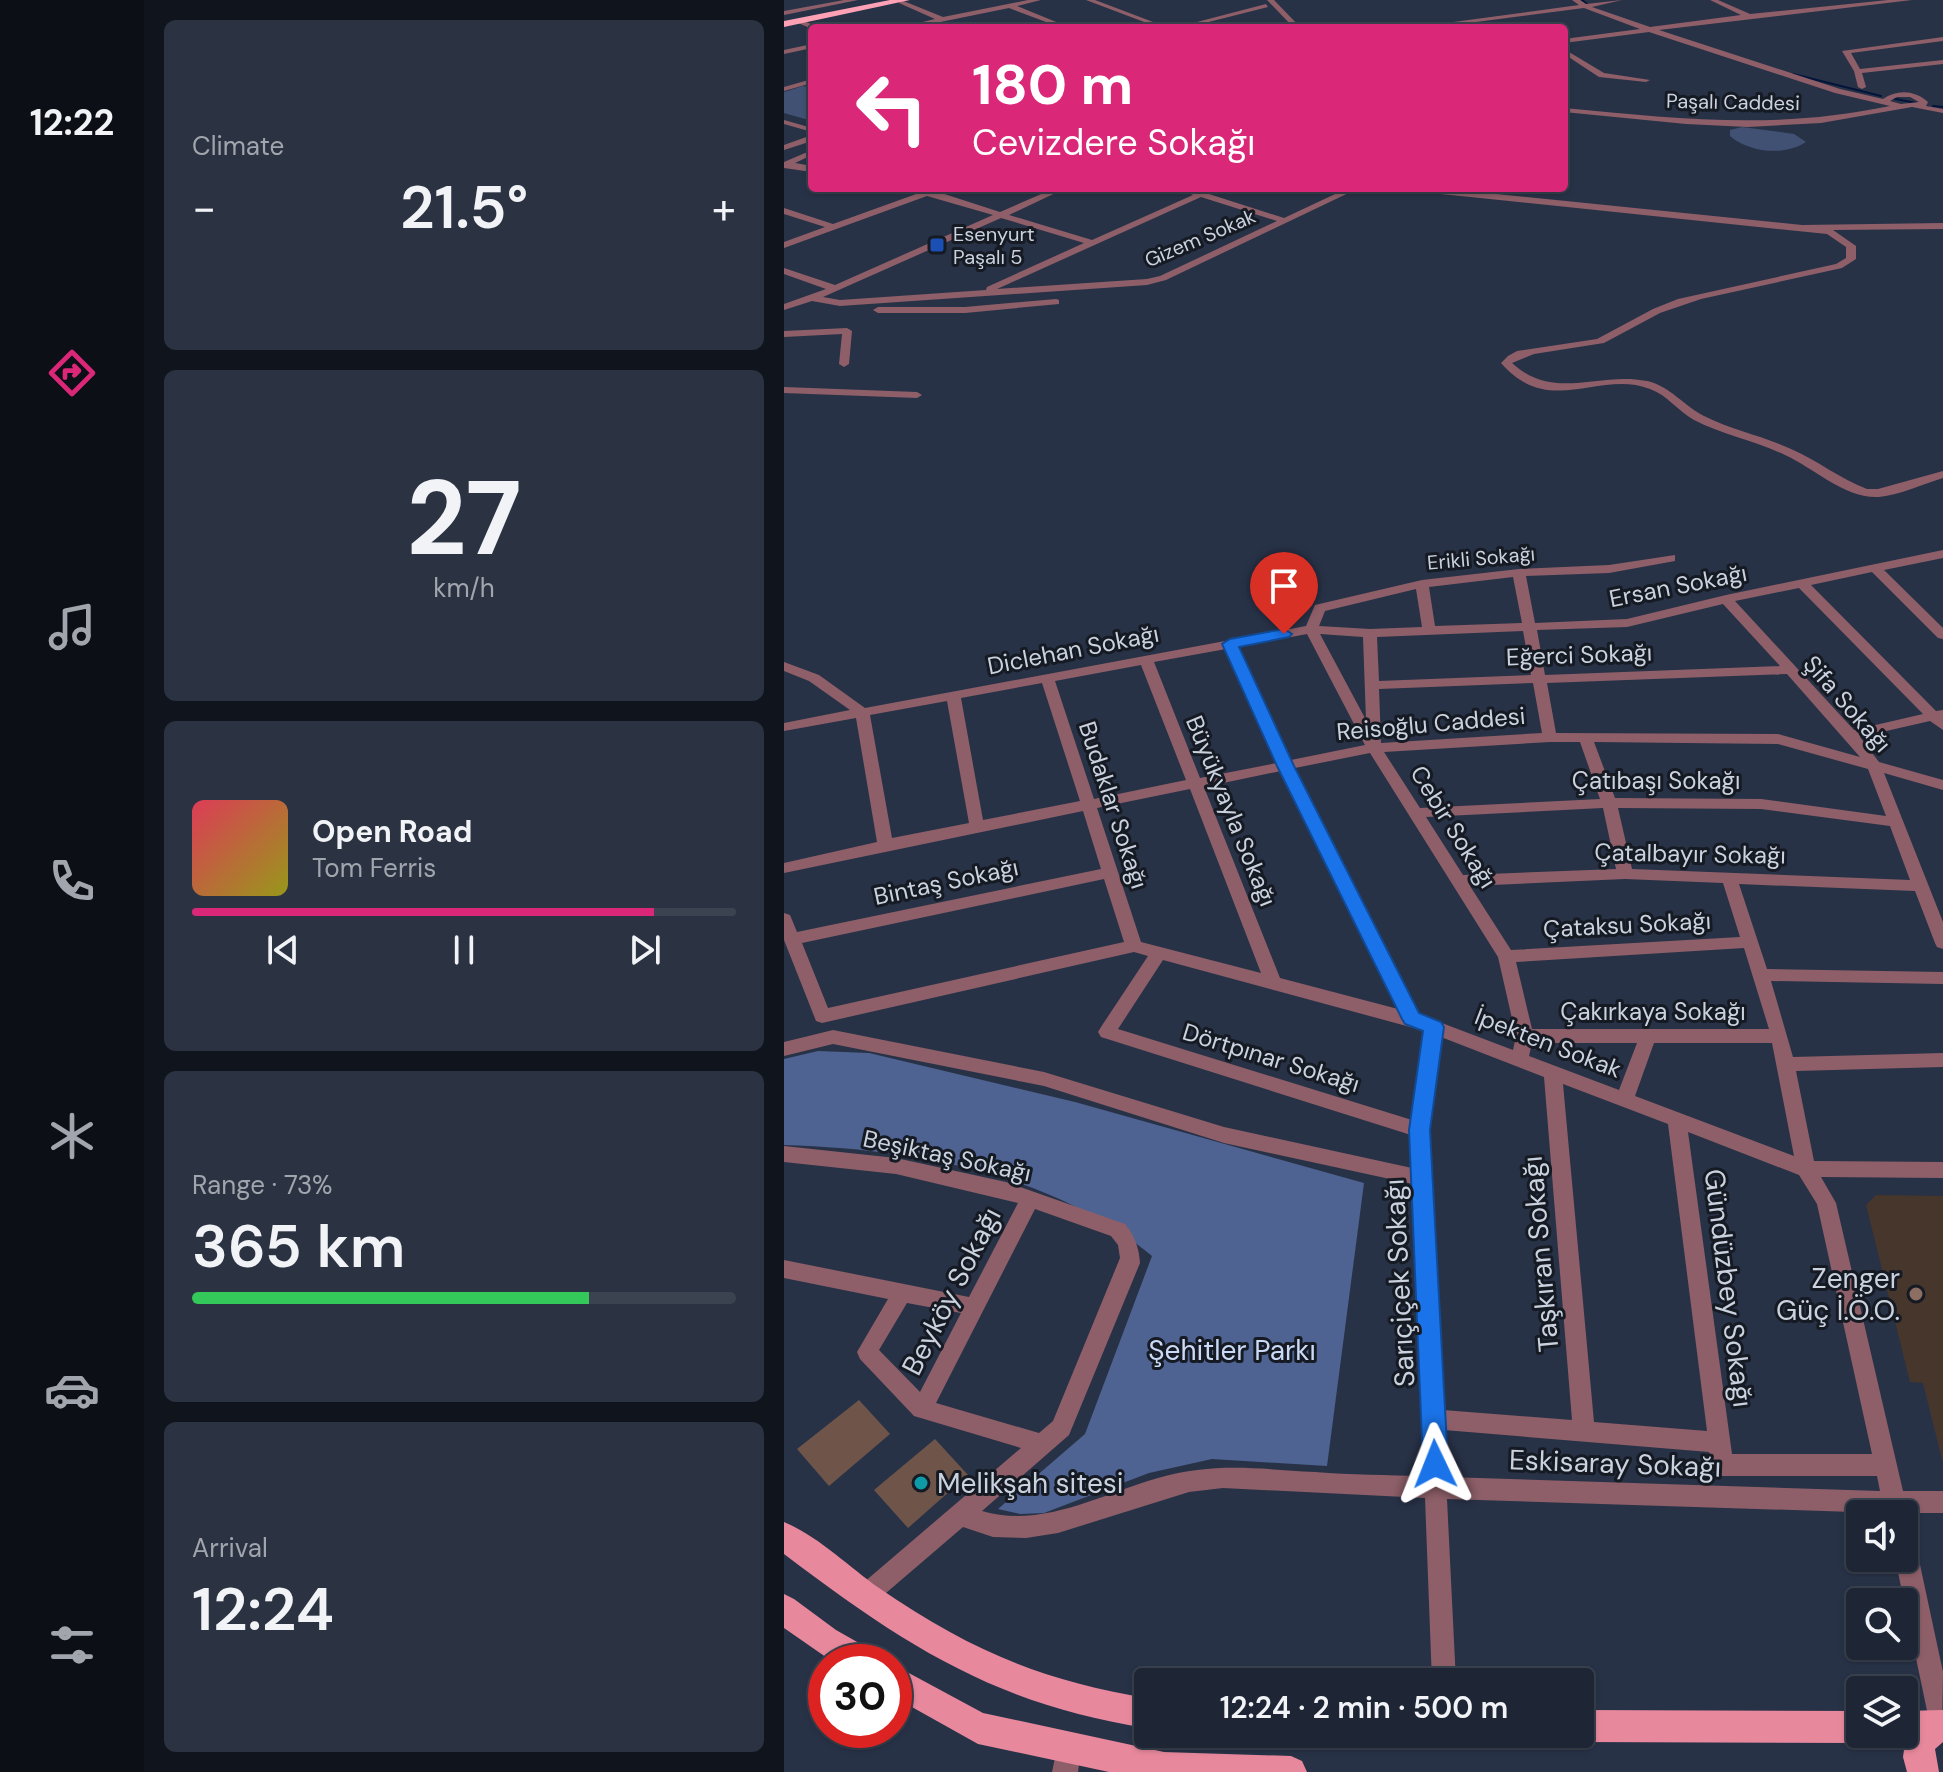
<!DOCTYPE html>
<meta charset="utf-8">
<style>
body{margin:0;font-family:"DM Sans",sans-serif;background:#2b3241;color:#f1f3f6;height:100vh;display:flex;flex-direction:column;font-size:30px;white-space:nowrap}
*{box-sizing:border-box;margin:0}
p{font-size:26px;color:#a1a5ad}
.icon{flex:none;width:44px;height:44px;fill:none;stroke:currentColor;stroke-width:2;stroke-linecap:round;stroke-linejoin:round}
.map{position:relative;flex:1;overflow:hidden}
.sheet{display:flex;flex-direction:column;gap:20px;padding:20px;background:#10151d;width:640px}
.sheet>*{flex:none}
.banner{position:absolute;left:24px;top:24px;width:760px;height:168px;border-radius:8px;box-shadow:0 2px 6px #0004,0 0 0 2px #3c4350;background:#db2777;color:#fff;overflow:hidden}
.controls{position:absolute;left:1062px;top:1500px;display:grid;gap:16px}
.controls a{display:grid;place-items:center;width:72px;height:72px;border-radius:8px;background:#1e2635;box-shadow:0 2px 6px #0004,0 0 0 2px #3c4350;font-size:40px}
.speed{position:absolute;left:24px;top:1644px;display:flex;gap:16px;font-size:40px;font-weight:700;text-align:center}
.speed>*{display:grid;place-content:center;width:104px;height:104px;border-radius:50%;background:#1e2635;box-shadow:0 2px 6px #0004,0 0 0 2px #3c4350;line-height:1}
.speed .limit{border:12px solid #d22;background:#fff;color:#111}
.pin{position:absolute;display:grid;place-items:center;width:68px;height:68px;color:#fff;margin:-82px -34px;border-radius:50% 50% 50% 0;rotate:-45deg;box-shadow:0 0 8px #0007}
.pin .icon{rotate:45deg}
.me{position:absolute;width:88px;margin:-44px;rotate:358deg;stroke-linejoin:round;filter:drop-shadow(0 0 6px #0008)}
.turn{display:flex;align-items:center;gap:28px;height:168px;padding:0 32px;font-size:36px}
.turn .icon{width:104px;height:104px;stroke-width:2.5}
.turn b{display:block;font-size:56px;line-height:68px}
.big{font-size:60px;font-weight:600;line-height:1.1}
.sheet .card{flex:1;display:flex;flex-direction:column;justify-content:center;gap:12px;min-width:0;padding:0 28px;border-radius:12px;background:#2b3241}
.sheet .dial{align-items:center;gap:0}
.dial b{font-size:104px;line-height:1}
.song{display:flex;align-items:center;gap:24px}
.cover{width:96px;height:96px;border-radius:12px;background:linear-gradient(135deg,hsl(350 70% 55%),hsl(60 70% 35%))}
.played{height:8px;border-radius:4px;background:linear-gradient(90deg,#db2777 85%,#3c4350 85%)}
.keys{display:flex;justify-content:space-around;direction:ltr}
.heat{display:flex;justify-content:space-between;align-items:center;font-size:44px;direction:ltr}
.charge{height:12px;border-radius:6px;background:linear-gradient(90deg,#34c759 73%,#3c4350 0)}
.trip{position:absolute;left:350px;top:1668px;width:460px;height:80px;border-radius:8px;background:#1e2635;box-shadow:0 2px 6px #0004,0 0 0 2px #3c4350;font-weight:600;line-height:80px;text-align:center}
main{display:flex;flex:1;min-height:0}
.tabs{display:flex;flex-direction:column;width:144px;justify-content:space-around;align-items:center;background:#0c0f15;color:#a1a5ad}
.tabs .icon{width:56px;height:56px}
.tabs .on{color:#db2777}
.tabs b{font-size:36px;color:#f1f3f6}
.map>svg:first-child{display:block}
.education{fill:#46362b}
.green{fill:#415174}
.forest{fill:#4e6392}
.lines{fill:none;stroke-linecap:round;stroke-linejoin:round}
.stream{stroke:#03143b;stroke-width:2}
.building{fill:#6f5549}
.minor{fill:#8e5f68;fill-rule:evenodd}
.major{fill:#e8889d;fill-rule:evenodd}
.highway{fill:#fea1b5;fill-rule:evenodd}
.route{fill:#1a73e8;stroke:#114b97;stroke-width:2}
.transit-dot{fill:#1a4fb4;stroke:#151a23;stroke-width:3}
.education-dot{fill:#8d6e63;stroke:#151a23;stroke-width:3}
.culture-dot{fill:#0f9aa8;stroke:#151a23;stroke-width:3}
.labels{text-anchor:middle;stroke-width:6;stroke-linejoin:round;paint-order:stroke}
.far-street-label{font-size:20px;fill:#cbd2df;stroke:#151a23}
.far-poi-label{font-size:20px;fill:#cbd2df;stroke:#151a23;text-anchor:start}
.street-label{font-size:24px;fill:#cbd2df;stroke:#151a23}
.near-street-label{font-size:28px;fill:#cbd2df;stroke:#151a23}
.near-poi-label{font-size:28px;fill:#cbd2df;stroke:#151a23;text-anchor:end}
.near-park-label{font-size:28px;fill:#cbdaf7;stroke:#151a23}
</style>
<main>
<nav class="tabs">
<b>12:22</b>
<svg class="icon on" aria-label="directions" viewBox="0 0 24 24"><path d="M12 3l9 9-9 9-9-9zM9 14v-3h6M13 9l2 2-2 2"/></svg>
<svg class="icon" aria-label="music" viewBox="0 0 24 24"><path d="M9 18V5l10-2v13"/><circle cx="6" cy="18" r="3"/><circle cx="16" cy="16" r="3"/></svg>
<svg class="icon" aria-label="phone" viewBox="0 0 24 24"><path d="M5 4h4l2 5-3 2q2 4 5 5l2-3 5 2v4C11 20 4 13 5 4z"/></svg>
<svg class="icon" aria-label="climate" viewBox="0 0 24 24"><path d="M12 3v18M4 7l16 10M4 17L20 7"/></svg>
<svg class="icon" aria-label="car" viewBox="0 0 24 24"><path d="M5 17H2v-5l4-1 3-4h7l3 4 3 1v5h-3M9 17h6M6 11h13"/><circle cx="7" cy="17" r="2"/><circle cx="17" cy="17" r="2"/></svg>
<svg class="icon" aria-label="filters" viewBox="0 0 24 24"><path d="M4 7h16M4 17h16"/><circle cx="9" cy="7" r="2"/><circle cx="15" cy="17" r="2"/></svg>
</nav>
<section class="sheet">
<div class="card"><p>Climate</p>
<div class="heat"><a>−</a><b class="big">21.5°</b><a>+</a></div>
</div>
<div class="card dial"><b>27</b><p>km/h</p></div>
<div class="card">
<div class="song"><i class="cover"></i><div><b>Open Road</b><p>Tom Ferris</p></div></div>
<div class="played"></div>
<div class="keys"><svg class="icon" aria-label="previous" viewBox="0 0 24 24"><path d="M18 5L8 12l10 7zM5 5v14"/></svg><svg class="icon" aria-label="pause" viewBox="0 0 24 24"><path d="M8 5v14M16 5v14"/></svg><svg class="icon" aria-label="next" viewBox="0 0 24 24"><path d="M6 5l10 7-10 7zM19 5v14"/></svg></div>
</div>
<div class="card"><p>Range · 73%</p><b class="big">365 km</b><div class="charge"></div></div>
<div class="card"><p>Arrival</p><b class="big">12:24</b></div>
</section>
<div class="map">
<svg width="1159" height="1772" viewBox="0 0 1159 1772">
<rect width="100%" height="100%" fill="#283247"/>
<path class="education" d="M 1092,1195 L 1159,1196 L 1159,1463 L 1139,1383 L 1126,1382 L 1082,1205 Z"/>
<path class="green" d="M 19,86 L 28,88 L 28,121 L 0,113 L 0,92 Z
M 958,127 L 1010,134 L 1022,142 C 1001,156 966,153 946,136 L 946,130 Z"/>
<path class="forest" d="M 34,1051 L 85,1053 L 291,1102 L 580,1183 L 543,1466 L 428,1459 L 365,1473 L 260,1513 L 236,1514 L 214,1509 L 301,1434 L 368,1256 C 266,1172 128,1149 0,1145 L 0,1059 Z"/>
<g class="lines">
<path class="stream" d="M 798,0 L 803,4
M 1009,74 L 1097,96
M 1107,98 L 1132,103
M 1149,106 L 1159,107"/>
</g>
<path class="building" d="M 75,1400 L 106,1434 L 45,1486 L 13,1449 Z
M 151,1439 L 184,1475 L 124,1528 L 90,1490 Z"/>
<g class="lines">
<path class="minor" d="M 60,0 L 74,0 L 0,15 L 0,11 Z
M 117,0 L 159,17 L 244,0 L 257,0 L 233,6 L 287,28 L 278,28 L 225,8 L 127,28 L 114,28 L 151,19 L 115,3 Z
M 302,0 L 311,0 L 385,28 L 376,28 Z
M 483,0 L 490,0 L 517,28 L 510,28 Z
M 788,0 L 796,0 L 802,4 L 838,0 L 808,7 L 866,27 L 957,15 L 926,0 L 934,0 L 966,14 L 1104,0 L 1128,0 L 875,30 L 1056,89 L 1099,99 C 1113,89 1131,90 1144,102 L 1142,106 L 1159,109 L 1159,113 L 1128,107 L 1037,123 L 964,127 L 902,124 L 780,112 L 780,108 C 895,119 991,130 1106,106 L 1051,93 L 865,32 L 780,43 L 780,39 L 856,29 L 800,8 L 646,28 L 625,28 L 795,5 ZM 1113,97 L 1126,97 L 1135,102 L 1117,104 L 1106,101 Z
M 482,4 L 484,7 L 401,28 L 390,28 Z
M 14,19 L 35,27 L 36,28 L 28,29 L 12,22 Z
M 1159,37 L 1159,41 L 1067,53 L 1076,69 L 1159,60 L 1159,64 L 1078,73 L 1082,87 L 1078,89 L 1074,87 L 1070,71 L 1058,51 Z
M 28,44 L 28,48 L 0,54 L 0,50 Z
M 780,49 L 820,73 L 866,80 L 862,82 L 815,77 L 780,54 Z
M 28,79 L 28,83 L 0,91 L 0,87 Z
M 0,120 L 28,128 L 28,132 L 0,124 Z
M 25,136 L 28,136 L 28,141 L 0,150 L 0,145 Z
M 28,150 L 28,155 L 11,163 L 28,166 L 28,172 L 0,168 L 0,162 Z
M 124,188 L 148,190 L 216,212 L 271,188 L 282,188 L 225,215 L 308,240 L 409,195 L 393,188 L 416,191 L 435,188 L 425,194 L 500,218 L 564,188 L 575,188 L 382,280 L 363,285 L 56,306 L 28,301 L 0,310 L 0,304 L 42,289 L 0,274 L 0,268 L 51,285 L 209,215 L 143,196 L 0,248 L 0,242 L 41,227 L 0,214 L 0,208 L 49,224 L 135,193 ZM 417,197 L 493,221 L 376,276 L 363,279 L 213,289 ZM 217,218 L 300,243 L 203,287 L 202,290 L 56,300 L 39,297 Z
M 624,188 L 653,188 L 1018,225 L 1159,223 L 1159,229 L 1049,230 L 1072,246 L 1072,259 L 1058,268 L 917,299 L 876,313 L 820,343 L 750,354 L 728,363 C 770,402 814,371 863,381 C 886,386 900,406 920,416 C 948,430 979,436 1007,449 C 1033,460 1056,479 1083,489 L 1094,489 L 1159,471 L 1159,478 C 1139,484 1116,495 1095,497 C 1061,499 1030,468 1001,455 C 972,441 939,435 910,420 C 894,411 883,395 866,389 C 815,369 766,419 717,363 L 724,356 L 733,351 L 813,339 L 869,309 L 894,299 L 1052,264 L 1062,258 L 1062,247 L 1043,234 L 628,191 Z
M 272,299 L 275,300 L 275,304 L 181,313 L 94,313 L 89,310 L 94,307 L 181,307 Z
M 63,328 L 68,331 L 65,364 L 60,367 L 55,364 L 58,334 L 0,337 L 0,331 Z
M 0,387 L 133,392 L 138,395 L 133,398 L 0,393 Z
M 1159,550 L 1159,558 L 1100,570 L 1159,628 L 1159,639 L 1154,638 L 1088,572 L 1027,585 L 1152,711 L 1159,710 L 1159,730 L 1146,721 L 1076,737 L 1095,762 L 1159,780 L 1159,790 L 1100,773 L 1159,922 L 1159,949 L 1153,947 L 1151,943 L 1131,891 L 955,884 L 983,969 L 1159,972 L 1159,984 L 987,981 L 1009,1057 L 1159,1053 L 1159,1067 L 1012,1071 L 1030,1161 L 1159,1162 L 1159,1178 L 1037,1177 L 1052,1203 L 1119,1491 L 1159,1491 L 1159,1513 L 1124,1513 L 1120,1522 L 1120,1514 L 1101,1513 L 663,1499 L 672,1682 L 648,1682 L 641,1498 L 439,1488 L 405,1492 L 274,1533 L 242,1538 L 209,1537 L 179,1527 L 88,1605 L 80,1609 L 72,1605 L 68,1597 L 72,1589 L 237,1448 L 130,1416 L 76,1359 L 73,1352 L 104,1299 L 0,1278 L 0,1260 L 185,1297 L 234,1203 L 112,1174 L 0,1162 L 0,1146 L 112,1158 L 222,1182 L 341,1224 C 351,1236 355,1248 356,1263 L 285,1435 L 198,1511 C 257,1529 318,1494 374,1478 C 431,1462 473,1469 531,1472 C 567,1475 603,1475 640,1476 L 629,1184 L 440,1143 L 260,1086 L 49,1044 L 0,1056 L 0,1042 L 49,1030 L 260,1072 L 440,1127 L 628,1168 L 627,1135 L 317,1037 L 314,1032 L 317,1027 L 364,956 L 350,952 L 38,1023 L 32,1021 L 0,940 L 0,913 L 6,915 L 13,932 L 317,869 L 299,811 L 0,873 L 0,863 L 93,842 L 72,718 L 0,731 L 0,723 L 66,710 L 25,681 L 0,671 L 0,662 L 35,675 L 81,708 L 522,626 L 531,605 L 638,580 L 735,569 L 825,565 L 891,555 L 891,561 L 825,573 L 742,576 L 751,623 L 843,619 L 942,595 ZM 729,577 L 738,623 L 651,626 L 645,587 ZM 1015,588 L 1139,714 L 1070,730 L 951,601 ZM 632,589 L 638,627 L 586,629 L 535,626 L 541,611 ZM 939,604 L 996,666 L 761,675 L 753,630 L 843,627 ZM 739,631 L 747,675 L 595,681 L 593,637 ZM 523,634 L 581,745 L 507,760 L 454,647 ZM 536,634 L 579,637 L 582,720 ZM 442,649 L 493,763 L 416,778 L 370,662 ZM 357,665 L 402,780 L 310,799 L 271,681 ZM 1003,674 L 1076,757 L 994,734 L 772,733 L 763,683 ZM 258,683 L 296,801 L 199,820 L 177,698 ZM 749,683 L 758,733 L 597,743 L 595,689 ZM 163,701 L 185,823 L 108,838 L 86,715 ZM 766,742 L 796,742 L 816,799 L 636,808 L 600,752 ZM 810,742 L 994,744 L 1084,769 L 1102,816 L 977,799 L 831,798 ZM 586,753 L 714,957 L 732,1036 L 729,1050 L 634,1014 L 511,768 ZM 497,771 L 614,1009 L 496,978 L 420,787 ZM 406,789 L 477,973 L 357,942 L 313,808 ZM 819,808 L 832,869 L 679,875 L 642,817 ZM 834,808 L 977,809 L 1106,826 L 1126,880 L 848,869 ZM 320,879 L 340,942 L 44,1008 L 18,943 ZM 841,879 L 939,883 L 956,937 L 727,950 L 686,886 ZM 960,948 L 985,1029 L 748,1029 L 732,962 ZM 379,960 L 641,1031 L 628,1120 L 334,1029 ZM 657,1037 L 760,1077 L 788,1420 L 659,1410 L 645,1130 ZM 748,1043 L 853,1043 L 835,1090 L 745,1056 ZM 870,1043 L 988,1043 L 1010,1156 L 851,1096 ZM 779,1084 L 884,1124 L 923,1431 L 810,1422 ZM 904,1132 L 1015,1175 L 1033,1204 L 1088,1454 L 948,1454 ZM 251,1209 L 327,1236 L 334,1245 L 336,1258 L 269,1421 L 255,1433 L 152,1403 ZM 123,1303 L 177,1313 L 136,1392 L 95,1350 ZM 660,1430 L 925,1452 L 930,1473 L 938,1476 L 1093,1476 L 1096,1491 L 662,1477 Z
M 1120,1535 L 1128,1538 L 1132,1546 L 1159,1672 L 1158,1737 L 1149,1734 L 1146,1725 L 1111,1558 L 1120,1558 Z
M 284,1735 L 293,1739 L 297,1748 L 294,1772 L 268,1772 L 275,1739 Z"/>
<path class="major" d="M 0,1522 C 34,1536 65,1567 95,1588 C 184,1649 257,1681 364,1698 L 364,1728 C 212,1705 120,1645 0,1554 Z
M 0,1594 L 10,1599 L 52,1630 L 89,1651 L 93,1662 L 49,1662 L 0,1628 Z
M 110,1665 L 199,1713 L 380,1752 L 507,1756 L 518,1761 L 523,1772 L 325,1772 L 194,1744 L 110,1697 Z
M 796,1710 L 1076,1711 L 1076,1734 L 1089,1734 L 1076,1743 L 796,1742 L 784,1734 L 796,1734 Z
M 1159,1710 L 1159,1742 L 1151,1749 L 1155,1772 L 1123,1772 L 1119,1757 L 1121,1743 L 1109,1738 L 1107,1734 L 1120,1734 L 1120,1711 Z"/>
<path class="highway" d="M 106,0 L 126,0 L 0,27 L 0,21 Z"/>
</g>
<path class="route" d="M 500,629 L 508,634 L 505,637 L 455,647 L 510,766 L 635,1013 L 657,1022 L 660,1027 L 646,1130 L 664,1464 L 660,1473 L 651,1476 L 642,1473 L 639,1464 L 625,1130 L 639,1031 L 621,1024 L 618,1019 L 493,766 L 438,644 L 446,639 Z"/>
<rect class="transit-dot" x="145" y="237" width="16" height="16" rx="4"/>
<circle class="education-dot" cx="1132" cy="1294" r="8"/>
<circle class="culture-dot" cx="137" cy="1483" r="8"/>
<g class="labels">
<g class="far-street-label">
<text transform="translate(949 102) rotate(1)" y="7">Paşalı Caddesi</text>
<text transform="translate(416 238) rotate(-23)" y="7">Gizem Sokak</text>
<text transform="translate(697 558) rotate(-5)" y="7">Erikli Sokağı</text>
</g>
<g class="far-poi-label">
<text x="169" y="241">Esenyurt<tspan x="169" dy="23">Paşalı 5</tspan></text>
</g>
<g class="street-label">
<text transform="translate(894 586) rotate(-11)" y="8">Ersan Sokağı</text>
<text transform="translate(289 650) rotate(-11)" y="8">Diclehan Sokağı</text>
<text transform="translate(795 655) rotate(-2)" y="8">Eğerci Sokağı</text>
<text transform="translate(1063 704) rotate(49)" y="8">Şifa Sokağı</text>
<text transform="translate(647 724) rotate(-5)" y="8">Reisoğlu Caddesi</text>
<text x="872" y="789">Çatıbaşı Sokağı</text>
<text transform="translate(329 805) rotate(72)" y="8">Budaklar Sokağı</text>
<text transform="translate(447 811) rotate(68)" y="8">Büyükyayla Sokağı</text>
<text transform="translate(669 827) rotate(58)" y="8">Cebir Sokağı</text>
<text transform="translate(906 854) rotate(1)" y="8">Çatalbayır Sokağı</text>
<text transform="translate(162 882) rotate(-12)" y="8">Bintaş Sokağı</text>
<text transform="translate(843 925) rotate(-3)" y="8">Çataksu Sokağı</text>
<text x="869" y="1020">Çakırkaya Sokağı</text>
<text transform="translate(764 1043) rotate(21)" y="8">İpekten Sokak</text>
<text transform="translate(487 1058) rotate(17)" y="8">Dörtpınar Sokağı</text>
<text transform="translate(163 1156) rotate(12)" y="8">Beşiktaş Sokağı</text>
</g>
<g class="near-street-label">
<text transform="translate(756 1254) rotate(-95)" y="10">Taşkıran Sokağı</text>
<text transform="translate(615 1283) rotate(-93)" y="10">Sarıçiçek Sokağı</text>
<text transform="translate(945 1288) rotate(83)" y="10">Gündüzbey Sokağı</text>
<text transform="translate(167 1291) rotate(-63)" y="10">Beyköy Sokağı</text>
<text transform="translate(831 1463) rotate(2)" y="10">Eskisaray Sokağı</text>
</g>
<g class="near-poi-label">
<text x="1116" y="1288">Zenger<tspan x="1116" dy="32">Güç İ.Ö.O.</tspan></text>
<text x="153" y="1493" text-anchor="start">Melikşah sitesi</text>
</g>
<g class="near-park-label">
<text x="448" y="1360">Şehitler Parkı</text>
</g>
</g>
</svg>
<div class="controls">
<a><svg class="icon" aria-label="sound" viewBox="0 0 24 24"><path d="M4 9h4l5-4v14l-5-4H4zM17 9q2 3 0 6"/></svg></a>
<a><svg class="icon" aria-label="search" viewBox="0 0 24 24"><circle cx="10" cy="10" r="6"/><path d="M15 15l6 6"/></svg></a>
<a><svg class="icon" aria-label="layers" viewBox="0 0 24 24"><path d="M12 4l9 5-9 5-9-5zM3 14l9 5 9-5"/></svg></a>
</div>
<div class="speed"><div class="limit">30</div></div>
<div class="pin" style="left:500px;top:634px;background:#d93025"><svg class="icon" aria-label="arrive" viewBox="0 0 24 24"><path d="M6 21V4h12l-3 4 3 4H6"/></svg></div>
<svg class="me" style="left:651px;top:1464px" viewBox="-20 -20 40 40"><path d="M0-17L14 15 0 8-14 15z" fill="#1a73e8" stroke="#fff" stroke-width="4"/></svg>
<div class="trip">12:24 · 2 min · 500 m</div>
<div class="banner">
<div class="turn"><svg class="icon" aria-label="left" viewBox="0 0 24 24"><path d="M17 20v-9H6M10 6l-5 5 5 5"/></svg><div><b>180 m</b>Cevizdere Sokağı</div></div>
</div>
</div>
</main>
